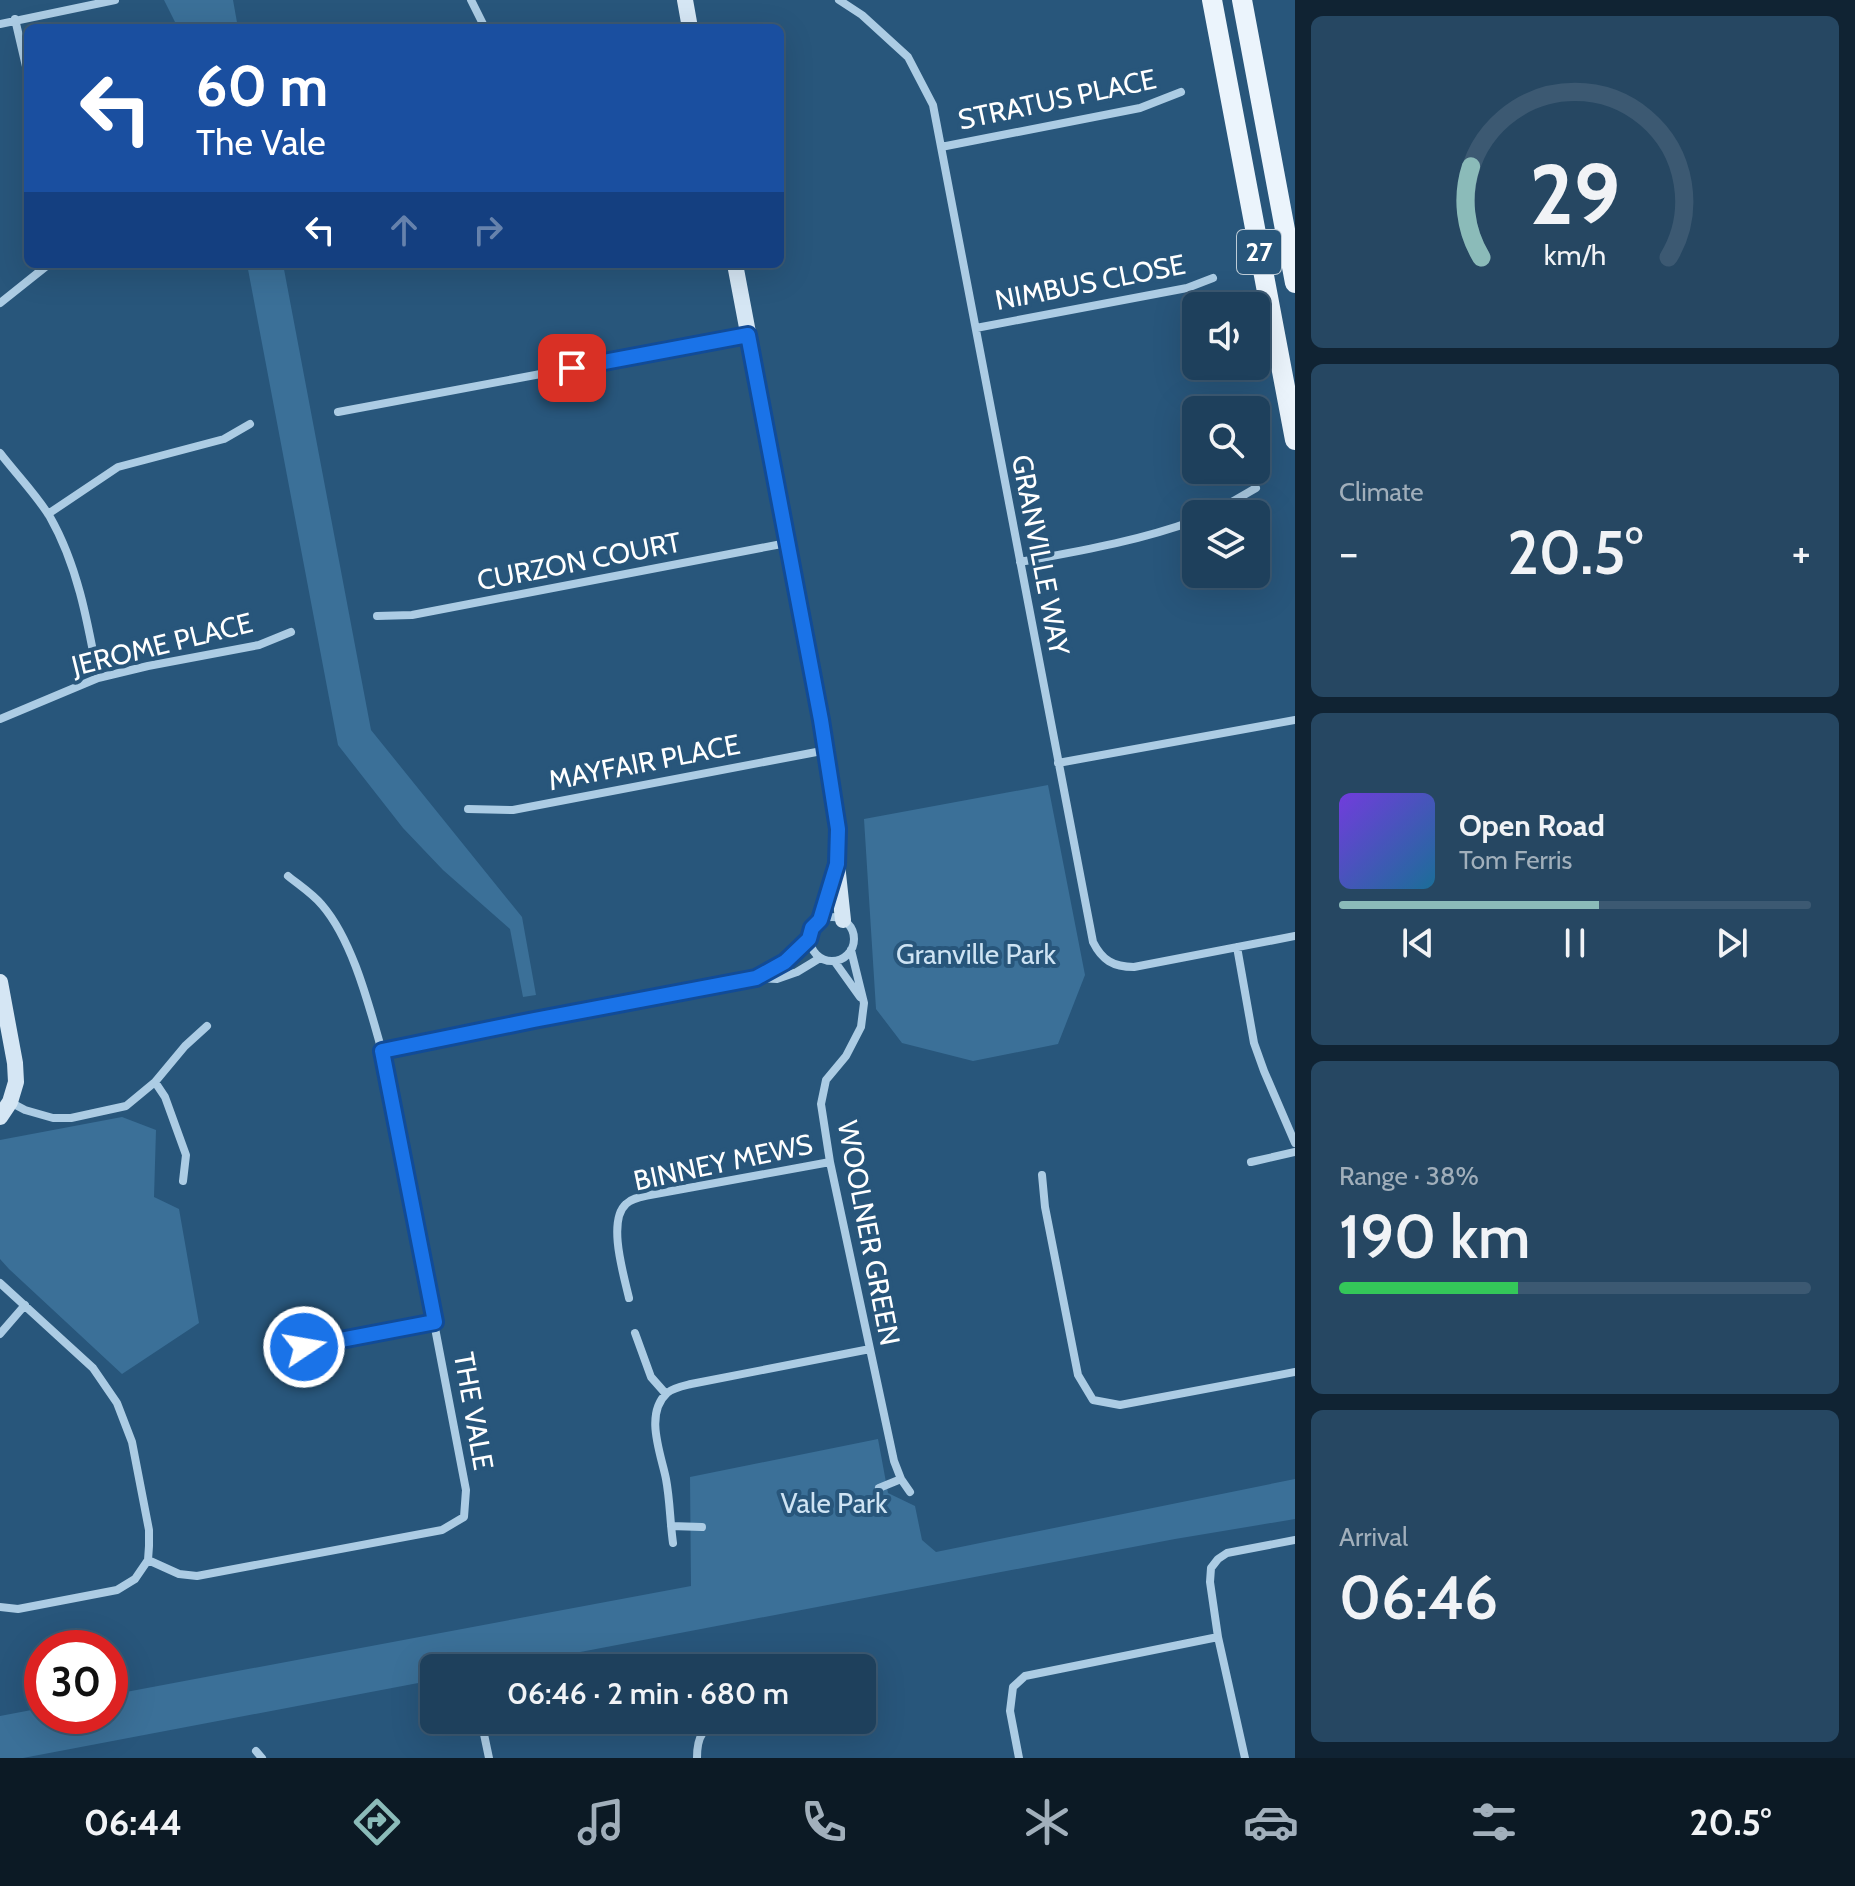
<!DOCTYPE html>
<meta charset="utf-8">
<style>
body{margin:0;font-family:Cabin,sans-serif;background:#264762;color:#f1f3f6;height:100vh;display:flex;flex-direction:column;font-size:30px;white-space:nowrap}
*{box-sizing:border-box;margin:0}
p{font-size:26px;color:#a1afbb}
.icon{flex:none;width:44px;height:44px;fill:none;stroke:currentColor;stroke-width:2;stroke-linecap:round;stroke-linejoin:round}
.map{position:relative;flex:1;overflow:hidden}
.side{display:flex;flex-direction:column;gap:16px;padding:16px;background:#102333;width:560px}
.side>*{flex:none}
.banner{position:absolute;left:24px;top:24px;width:760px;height:244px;border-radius:12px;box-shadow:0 8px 32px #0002,0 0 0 2px #3c5972;background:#1a4fa0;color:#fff;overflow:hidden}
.controls{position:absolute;left:1182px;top:292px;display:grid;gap:16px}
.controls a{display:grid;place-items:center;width:88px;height:88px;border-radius:12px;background:#1e405c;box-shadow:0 8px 32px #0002,0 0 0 2px #3c5972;font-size:40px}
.speed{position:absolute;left:24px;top:1630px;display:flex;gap:16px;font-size:40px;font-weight:700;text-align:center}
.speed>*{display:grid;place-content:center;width:104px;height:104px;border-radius:50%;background:#1e405c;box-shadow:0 8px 32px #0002,0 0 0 2px #3c5972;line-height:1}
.speed .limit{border:12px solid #d22;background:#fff;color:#111}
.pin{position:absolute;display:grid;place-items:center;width:68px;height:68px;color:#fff;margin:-34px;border-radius:16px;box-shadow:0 4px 12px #0006}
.me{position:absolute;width:88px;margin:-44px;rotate:78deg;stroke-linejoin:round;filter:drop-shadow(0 0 6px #0008)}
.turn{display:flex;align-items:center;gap:28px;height:168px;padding:0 40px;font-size:36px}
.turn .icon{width:104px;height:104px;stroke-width:2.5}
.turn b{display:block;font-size:56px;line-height:68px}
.lanes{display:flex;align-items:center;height:76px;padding:0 40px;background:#0003;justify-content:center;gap:40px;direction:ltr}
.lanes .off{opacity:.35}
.big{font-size:60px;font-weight:600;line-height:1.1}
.side .widget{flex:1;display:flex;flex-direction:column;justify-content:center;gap:12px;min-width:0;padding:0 28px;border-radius:12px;background:#264762}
.side .dial{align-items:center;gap:0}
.dial svg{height:208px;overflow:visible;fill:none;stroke:#3c5972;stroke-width:7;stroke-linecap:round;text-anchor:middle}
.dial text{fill:#f1f3f6;stroke:none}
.song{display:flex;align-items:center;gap:24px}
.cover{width:96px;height:96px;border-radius:12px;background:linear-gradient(135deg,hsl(260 70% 55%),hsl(200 70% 35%))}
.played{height:8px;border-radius:4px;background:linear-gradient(90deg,#8bbbb9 55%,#3c5972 55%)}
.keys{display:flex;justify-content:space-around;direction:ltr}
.heat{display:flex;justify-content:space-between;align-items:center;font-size:44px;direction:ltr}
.charge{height:12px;border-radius:6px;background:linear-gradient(90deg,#34c759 38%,#3c5972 0)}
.trip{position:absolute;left:420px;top:1654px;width:456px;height:80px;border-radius:12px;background:#1e405c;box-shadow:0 8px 32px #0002,0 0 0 2px #3c5972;font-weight:600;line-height:80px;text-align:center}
.tabs{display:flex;height:128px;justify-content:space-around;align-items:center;background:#0c1a25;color:#a1afbb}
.tabs .icon{width:56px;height:56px}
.tabs .current{color:#8bbbb9}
.tabs b{font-size:36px;color:#f1f3f6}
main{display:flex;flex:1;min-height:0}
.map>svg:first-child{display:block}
.green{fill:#3b7098}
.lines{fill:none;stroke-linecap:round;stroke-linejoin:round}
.street{stroke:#accce4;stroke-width:8}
.secondary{stroke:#d5e6f4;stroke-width:16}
.primary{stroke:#ebf4fc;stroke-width:20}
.route-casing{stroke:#114b97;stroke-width:20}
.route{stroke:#1a73e8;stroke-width:14}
.labels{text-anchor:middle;stroke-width:8;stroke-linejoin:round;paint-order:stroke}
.shield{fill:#28567b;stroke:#beccd7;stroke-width:2}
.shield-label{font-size:26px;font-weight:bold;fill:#fff}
.street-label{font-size:28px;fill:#fff;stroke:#28567b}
.park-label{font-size:28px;fill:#cee3f3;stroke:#28567b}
</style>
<main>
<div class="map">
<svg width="1295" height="1758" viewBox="0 0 1295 1758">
<rect width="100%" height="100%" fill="#28567b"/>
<path class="green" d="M 164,0 L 233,0 L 238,28 L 178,28 Z
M 247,264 L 283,264 L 371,730 L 522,917 L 536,995 L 523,997 L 510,929 L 443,870 L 403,828 L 338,745 Z
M 1048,785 L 1085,975 L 1058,1044 L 973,1061 L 902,1043 L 876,1009 L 864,819 Z
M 122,1117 L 156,1130 L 154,1197 L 179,1209 L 199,1323 L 122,1374 L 9,1269 L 0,1259 L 0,1140 Z
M 878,1439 L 888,1493 L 915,1506 L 922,1540 L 936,1552 L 1295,1479 L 1295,1519 L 1175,1539 L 496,1668 L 434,1668 L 434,1680 L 23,1758 L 0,1758 L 0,1716 L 42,1708 L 42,1716 L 110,1716 L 110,1695 L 691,1586 L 690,1477 Z"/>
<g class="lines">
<path class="street" d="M 471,0 L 485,28
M 839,0 L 862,15 L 908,57 L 933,105 L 1093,942 C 1102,960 1113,967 1134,967 L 1295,936
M 15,19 L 28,75
M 0,24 L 115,0
M 941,147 L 1140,108 L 1181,92
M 0,303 L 49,264
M 976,328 L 1187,288 L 1213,278
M 338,412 L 748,335
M 0,453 C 16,474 36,494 50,517 C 78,566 88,624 98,678
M 48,514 L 118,467 L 224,439 L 250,424
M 1211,514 L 1256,488
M 1020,562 C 1080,551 1139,541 1196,520
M 377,616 L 412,615 L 787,543
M 0,719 L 98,678 L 148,666 L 259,645 L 291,632
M 1058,763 L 1295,720
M 468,809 L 513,810 L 827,750
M810 939a22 22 0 1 1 44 0a22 22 0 1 1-44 0Z
M 1237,947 L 1254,1043 L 1264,1071 L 1295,1143
M 851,950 L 864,1003 L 861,1027 L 846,1056 L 826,1080 L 821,1104 L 830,1162 L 894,1461 L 901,1479 L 910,1492
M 835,962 L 860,997
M 757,978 L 785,962 L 809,939
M 382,1051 L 534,1020 L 756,978 L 777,979 L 797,972 L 820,958
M 155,1082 L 165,1097 L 186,1155 L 183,1181
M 10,1102 L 25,1110 L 53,1118 L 71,1118 L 126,1106 L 155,1082 L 185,1046 L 207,1026
M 1251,1162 L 1295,1152
M 1042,1175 L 1045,1207 L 1078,1375 L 1093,1400 L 1120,1405 L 1295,1372
M 0,1283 L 93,1368 L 117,1403 L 132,1442 L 149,1530 L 149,1546 L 148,1560 L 135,1579 L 117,1590 L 18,1609 L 0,1607
M 629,1298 C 624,1276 607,1221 626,1204 C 632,1198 641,1197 650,1195 L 830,1162
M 635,1333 L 651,1377 L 666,1394
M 0,1334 L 25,1305
M 304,1347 L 435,1322
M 879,1488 L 901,1479
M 671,1526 L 702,1527
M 673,1543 C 670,1522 670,1500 666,1479 C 661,1454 644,1414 667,1393 C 673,1388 683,1386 691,1384 L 870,1349
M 148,1560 L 179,1574 L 197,1576 L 442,1530 L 464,1517 L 466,1490 L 382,1051 C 369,1006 353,941 322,905 C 313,894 299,885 288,876
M 481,1720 L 489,1758
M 256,1751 L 262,1758
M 697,1758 C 697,1736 702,1728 724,1720
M 1019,1758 L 1010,1711 L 1013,1687 L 1025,1676 L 1218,1637
M 1245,1758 L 1218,1637 L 1210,1582 L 1211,1568 L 1218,1559 L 1227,1553 L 1295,1540"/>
<path class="secondary" d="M 685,0 L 690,28
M 735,264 L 827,750 L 838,829 L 837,864 L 843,920
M 820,920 L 834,873
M 0,982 L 15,1063 L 16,1082 L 10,1102 L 0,1117"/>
<path class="primary" d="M 1212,0 L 1295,440
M 1242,0 L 1295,283"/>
</g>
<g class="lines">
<g class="route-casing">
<path id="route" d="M 304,1347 L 435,1322 L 382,1051 L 534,1020 L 756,978 L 785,962 L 809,939 L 812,928 L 820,920 L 837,864 L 838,829 L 821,720 L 748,335 L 572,368"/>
</g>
<use href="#route" class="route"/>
</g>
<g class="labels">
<rect class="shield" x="1237" y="230" width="44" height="44" rx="6"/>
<g class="shield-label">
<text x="1259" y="261">27</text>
</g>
<g class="street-label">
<text transform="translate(1057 99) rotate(-12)" y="10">STRATUS PLACE</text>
<text transform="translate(1090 282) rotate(-11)" y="10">NIMBUS CLOSE</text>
<text transform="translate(1041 555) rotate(79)" y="10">GRANVILLE WAY</text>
<text transform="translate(579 561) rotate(-11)" y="10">CURZON COURT</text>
<text transform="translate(162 644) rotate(-14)" y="10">JEROME PLACE</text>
<text transform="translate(644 762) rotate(-11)" y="10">MAYFAIR PLACE</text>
<text transform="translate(723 1162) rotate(-12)" y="10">BINNEY MEWS</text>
<text transform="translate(869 1233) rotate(79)" y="10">WOOLNER GREEN</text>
<text transform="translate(474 1411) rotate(80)" y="10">THE VALE</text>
</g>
<g class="park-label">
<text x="976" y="964">Granville Park</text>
<text x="834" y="1513">Vale Park</text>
</g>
</g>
</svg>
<div class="controls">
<a><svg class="icon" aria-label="sound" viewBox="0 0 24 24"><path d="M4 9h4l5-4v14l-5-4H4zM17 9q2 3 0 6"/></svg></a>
<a><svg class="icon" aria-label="search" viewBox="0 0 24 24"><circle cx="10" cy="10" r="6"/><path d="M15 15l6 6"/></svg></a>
<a><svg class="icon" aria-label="layers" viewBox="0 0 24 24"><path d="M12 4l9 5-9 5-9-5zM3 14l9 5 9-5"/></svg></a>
</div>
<div class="speed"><div class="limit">30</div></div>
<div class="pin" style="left:572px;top:368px;background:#d93025"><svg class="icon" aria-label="arrive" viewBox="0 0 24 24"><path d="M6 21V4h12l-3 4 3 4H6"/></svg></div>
<svg class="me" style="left:304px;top:1347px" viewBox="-20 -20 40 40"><circle r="17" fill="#1a73e8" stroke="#fff" stroke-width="3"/><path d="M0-11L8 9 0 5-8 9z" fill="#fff"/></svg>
<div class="trip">06:46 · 2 min · 680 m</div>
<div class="banner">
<div class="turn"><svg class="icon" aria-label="left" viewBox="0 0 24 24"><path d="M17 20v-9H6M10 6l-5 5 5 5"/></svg><div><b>60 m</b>The Vale</div></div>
<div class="lanes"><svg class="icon" aria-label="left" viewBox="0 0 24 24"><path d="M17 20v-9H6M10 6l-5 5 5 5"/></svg><svg class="icon off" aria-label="ahead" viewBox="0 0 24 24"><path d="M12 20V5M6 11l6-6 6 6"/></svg><svg class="icon off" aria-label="right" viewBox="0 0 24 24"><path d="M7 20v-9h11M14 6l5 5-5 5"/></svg></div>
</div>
</div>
<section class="side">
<div class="widget dial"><svg viewBox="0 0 100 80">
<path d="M14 69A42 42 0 1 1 86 69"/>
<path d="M14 69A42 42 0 0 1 10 34" stroke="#8bbbb9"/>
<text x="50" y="56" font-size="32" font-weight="700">29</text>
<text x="50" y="72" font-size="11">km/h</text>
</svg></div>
<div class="widget"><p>Climate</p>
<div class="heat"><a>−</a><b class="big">20.5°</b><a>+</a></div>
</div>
<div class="widget">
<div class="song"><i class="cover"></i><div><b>Open Road</b><p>Tom Ferris</p></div></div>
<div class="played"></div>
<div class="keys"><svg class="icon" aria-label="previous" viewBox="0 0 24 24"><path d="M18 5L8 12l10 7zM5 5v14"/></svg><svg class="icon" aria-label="pause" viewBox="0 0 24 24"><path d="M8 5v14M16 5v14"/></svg><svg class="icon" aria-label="next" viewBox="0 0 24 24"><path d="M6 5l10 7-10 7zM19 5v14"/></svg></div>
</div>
<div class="widget"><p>Range · 38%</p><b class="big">190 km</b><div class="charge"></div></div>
<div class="widget"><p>Arrival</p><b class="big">06:46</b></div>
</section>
</main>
<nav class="tabs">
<b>06:44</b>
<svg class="icon current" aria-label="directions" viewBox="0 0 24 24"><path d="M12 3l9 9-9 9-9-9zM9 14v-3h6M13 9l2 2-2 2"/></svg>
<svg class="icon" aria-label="music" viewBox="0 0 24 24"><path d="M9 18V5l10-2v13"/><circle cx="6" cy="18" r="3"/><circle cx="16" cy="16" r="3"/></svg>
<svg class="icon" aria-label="phone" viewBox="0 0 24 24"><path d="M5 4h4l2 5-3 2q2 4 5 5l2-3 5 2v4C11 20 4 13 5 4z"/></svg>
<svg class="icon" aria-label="climate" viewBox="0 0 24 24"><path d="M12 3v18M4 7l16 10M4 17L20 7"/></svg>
<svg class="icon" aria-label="car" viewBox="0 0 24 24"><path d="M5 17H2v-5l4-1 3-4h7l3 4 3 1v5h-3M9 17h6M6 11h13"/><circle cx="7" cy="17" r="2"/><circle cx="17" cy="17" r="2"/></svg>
<svg class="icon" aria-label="filters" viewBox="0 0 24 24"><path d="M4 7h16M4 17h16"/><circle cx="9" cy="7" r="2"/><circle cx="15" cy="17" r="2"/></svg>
<b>20.5°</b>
</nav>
